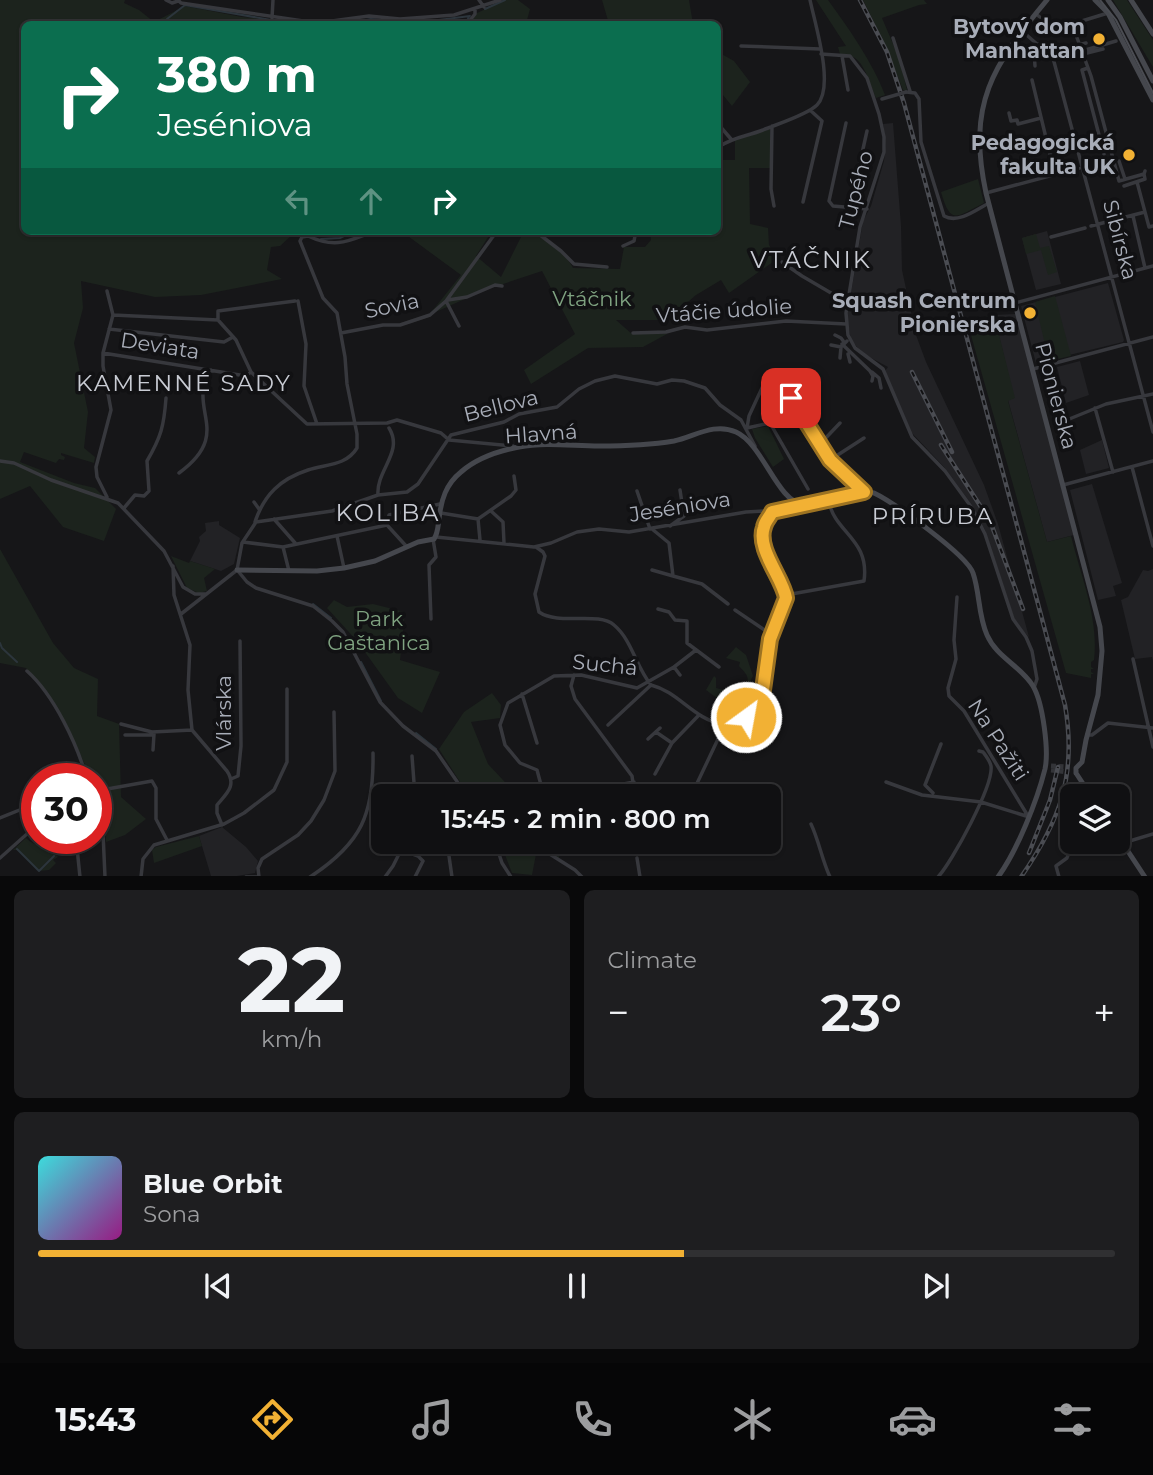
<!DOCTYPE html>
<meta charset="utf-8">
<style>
body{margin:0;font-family:Montserrat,sans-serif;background:#1e1e20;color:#f1f3f6;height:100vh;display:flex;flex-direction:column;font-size:26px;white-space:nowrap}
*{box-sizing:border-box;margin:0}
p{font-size:23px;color:#9c9d9f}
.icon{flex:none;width:38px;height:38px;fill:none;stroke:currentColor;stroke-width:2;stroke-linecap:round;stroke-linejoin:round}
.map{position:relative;height:876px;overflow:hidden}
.details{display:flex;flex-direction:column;gap:14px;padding:14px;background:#09090a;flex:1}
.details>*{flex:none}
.hud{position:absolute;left:21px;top:21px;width:700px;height:214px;border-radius:10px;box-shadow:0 2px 5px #0004,0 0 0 2px #303032;background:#0b6e4f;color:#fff;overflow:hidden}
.fabs{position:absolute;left:1060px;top:784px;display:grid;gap:14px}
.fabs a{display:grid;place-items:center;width:70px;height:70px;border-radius:10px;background:#101012;box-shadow:0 2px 5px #0004,0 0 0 2px #303032;font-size:35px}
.speed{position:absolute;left:21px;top:763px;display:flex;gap:14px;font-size:35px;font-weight:700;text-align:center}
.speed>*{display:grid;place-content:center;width:91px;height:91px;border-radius:50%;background:#101012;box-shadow:0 2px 5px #0004,0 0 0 2px #303032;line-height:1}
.speed .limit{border:10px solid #d22;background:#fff;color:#111}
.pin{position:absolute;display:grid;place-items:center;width:60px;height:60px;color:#fff;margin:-30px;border-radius:14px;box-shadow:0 4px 10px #0006}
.me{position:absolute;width:77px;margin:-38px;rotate:32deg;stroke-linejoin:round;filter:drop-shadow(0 0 5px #0008)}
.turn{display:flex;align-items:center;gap:24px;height:147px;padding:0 21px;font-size:32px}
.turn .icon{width:91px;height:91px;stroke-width:2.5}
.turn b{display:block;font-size:49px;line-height:60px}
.lanes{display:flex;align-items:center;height:66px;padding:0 21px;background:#0003;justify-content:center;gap:35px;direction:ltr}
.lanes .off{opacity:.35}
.big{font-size:52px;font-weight:600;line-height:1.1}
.details .widget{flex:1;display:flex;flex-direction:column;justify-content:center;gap:10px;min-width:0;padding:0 24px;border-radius:10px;background:#1e1e20}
.details .dial{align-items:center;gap:0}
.dial b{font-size:91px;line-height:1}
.song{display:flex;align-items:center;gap:21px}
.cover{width:84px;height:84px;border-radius:10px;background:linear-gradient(135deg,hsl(180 70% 55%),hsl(310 70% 35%))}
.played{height:7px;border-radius:4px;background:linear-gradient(90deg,#f2b134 60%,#303032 60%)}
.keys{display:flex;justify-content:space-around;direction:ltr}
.heat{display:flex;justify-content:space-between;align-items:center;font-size:38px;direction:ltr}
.details .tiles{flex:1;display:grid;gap:14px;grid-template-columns:1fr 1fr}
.widget:last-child{grid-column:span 2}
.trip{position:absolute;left:371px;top:784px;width:410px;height:70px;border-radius:10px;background:#101012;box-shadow:0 2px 5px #0004,0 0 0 2px #303032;font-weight:600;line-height:70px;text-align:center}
.tabs{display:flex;height:112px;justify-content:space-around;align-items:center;background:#060607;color:#9c9d9f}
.tabs .icon{width:49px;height:49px}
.tabs .current{color:#f2b134}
.tabs b{font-size:32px;color:#f1f3f6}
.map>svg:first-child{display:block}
.built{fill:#222225}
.green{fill:#1c231d}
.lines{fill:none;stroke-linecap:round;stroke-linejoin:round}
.stream{stroke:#2c353c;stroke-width:2}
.secondary-tunnel{stroke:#333438;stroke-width:5;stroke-dasharray:5 2.5;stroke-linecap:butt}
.street{stroke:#37383d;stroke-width:3.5}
.secondary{stroke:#45474d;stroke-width:5}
.tram{stroke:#4a4c52;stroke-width:2}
.rail-casing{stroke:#4a4c52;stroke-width:4.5}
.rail{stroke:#111113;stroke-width:2;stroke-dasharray:5;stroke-linecap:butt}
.street-bridge{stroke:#37383d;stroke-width:3.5}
.route-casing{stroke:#9d7322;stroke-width:18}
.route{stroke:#f2b134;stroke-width:12}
.poi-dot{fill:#f2b134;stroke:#111113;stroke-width:2.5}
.labels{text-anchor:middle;stroke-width:7;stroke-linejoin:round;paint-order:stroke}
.poi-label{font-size:21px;font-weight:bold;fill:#a8adb8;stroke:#111113;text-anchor:end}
.street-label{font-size:21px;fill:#a8adb8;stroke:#111113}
.park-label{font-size:21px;fill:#7fa381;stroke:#111113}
.neighbourhood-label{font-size:23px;letter-spacing:2px;fill:#c9ccd4;stroke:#111113}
.quarter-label{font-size:24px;letter-spacing:2px;fill:#c9ccd4;stroke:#111113}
</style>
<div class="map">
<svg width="1153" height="877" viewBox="0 0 1153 877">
<rect width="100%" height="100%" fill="#161618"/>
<path class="built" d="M 893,123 L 901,226 L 902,270 L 916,335 L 926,362 L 984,485 L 998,524 L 1029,637 L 1016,624 L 985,530 L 972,505 L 944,467 L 911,432 L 885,371 L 888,367 L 862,353 L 851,340 L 847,317 L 863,221 L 871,206 L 884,161 L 886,145 L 883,124 Z
M 1047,231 L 1061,284 L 1036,290 L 1022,238 Z
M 1108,283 L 1124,340 L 1123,342 L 1036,363 L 1021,306 Z
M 1016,314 L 1074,535 L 1047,542 L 1008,400 L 1014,398 L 994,315 Z
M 1080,361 L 1089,395 L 1066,403 L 1057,367 Z
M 1102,440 L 1109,468 L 1086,474 L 1080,450 Z
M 1092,484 L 1122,583 L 1113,586 L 1116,596 L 1098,600 L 1070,490 Z
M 219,521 L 219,525 L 240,538 L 234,564 L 221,571 L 190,561 L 200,541 L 199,537 L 206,531 L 205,523 Z
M 1153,569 L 1153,661 L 1152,657 L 1135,659 L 1121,600 L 1128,597 L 1143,570 L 1148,571 Z
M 222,827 L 246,847 L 258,861 L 255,873 L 237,876 L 211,876 L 199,836 Z"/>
<path class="green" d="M 0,0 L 125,0 L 124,3 L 139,10 L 154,22 L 185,6 L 242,17 L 275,20 L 275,24 L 24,24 L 24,231 L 343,231 L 292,235 L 280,246 L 271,247 L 267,270 L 282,279 L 201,295 L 155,297 L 81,281 L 83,308 L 74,343 L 88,412 L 84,448 L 95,457 L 94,463 L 61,453 L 61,455 L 65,457 L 64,460 L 59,459 L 56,463 L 24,452 L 20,462 L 74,483 L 95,488 L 116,509 L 104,541 L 63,527 L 30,486 L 0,499 Z
M 505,0 L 518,0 L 530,9 L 526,24 L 469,24 L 477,13 Z
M 602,0 L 689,0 L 693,24 L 609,24 Z
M 816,0 L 828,0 C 849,29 872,61 885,95 L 876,98 C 868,81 864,52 840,54 L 838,47 L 846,46 Z
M 863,0 L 924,0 L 927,4 L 919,5 L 882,18 L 899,58 L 907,90 L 903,90 L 885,44 Z
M 1113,0 L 1127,0 L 1153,40 L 1153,67 Z
M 718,52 L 734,61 L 750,82 L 732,106 L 718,89 Z
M 770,129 L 770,168 L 749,168 L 750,224 L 768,228 L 769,245 L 777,259 L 729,293 L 721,280 L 696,295 L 667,320 L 616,320 L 632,334 L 667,334 L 643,347 L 588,348 L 531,384 L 524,370 L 575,334 L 542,271 L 485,290 L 429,315 L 461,275 L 401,231 L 492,231 L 476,256 L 501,277 L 524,231 C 538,231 568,256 573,268 L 620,269 L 624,247 L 645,247 L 651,240 L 650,231 L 718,231 L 718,160 L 735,160 L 735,140 Z
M 978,179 L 984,203 C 957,216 951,227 941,192 Z
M 1036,234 L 1040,248 L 1049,246 L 1057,272 L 1048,275 L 1041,250 L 1026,254 L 1022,238 Z
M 1055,296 L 1071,356 L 1049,361 L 1035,302 Z
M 994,315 L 1015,398 L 1008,401 L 1047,542 L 1071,536 C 1081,577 1099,618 1094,660 L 1091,662 L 1091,667 L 1094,669 L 1091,669 L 1091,672 L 1094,674 L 1091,674 L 1091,678 L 1066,673 L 967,321 Z
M 768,426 L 784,459 L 773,467 L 755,438 L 752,429 Z
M 0,549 L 53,643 L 74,668 L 98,679 L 97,716 L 119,724 L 121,797 L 146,819 L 125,835 L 106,842 C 105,820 96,801 96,779 L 90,779 C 77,739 52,701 26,668 L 0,663 Z
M 171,556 L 189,563 L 190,561 L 215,569 L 204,578 L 207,591 L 199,593 L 187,588 Z
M 334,600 L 347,607 L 373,604 L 405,612 L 400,660 L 440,672 L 422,713 L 398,698 L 357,641 L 327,608 Z
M 736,647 L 746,655 L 753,676 L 743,695 L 729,707 L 706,690 L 714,676 L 716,678 L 716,688 L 736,693 L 746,686 C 751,676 744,672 739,666 L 740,662 L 726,658 Z
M 492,693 L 501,705 L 500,718 L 471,722 L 488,764 L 518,796 L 469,796 L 439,749 L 464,712 Z
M 199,836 L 202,846 L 154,863 L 152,850 L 156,847 Z
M 26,838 C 34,846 44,846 49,851 L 53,845 L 55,847 L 58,845 L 54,841 L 56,838 L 72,838 L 75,845 L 63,855 L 59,852 L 56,855 L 58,857 L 53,860 L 56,863 L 49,870 L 39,871 L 17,850 L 13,850 Z
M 500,842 L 561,842 L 559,858 L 537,849 L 532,875 L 512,873 Z"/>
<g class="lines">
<path class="stream" d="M 485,9 L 505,0
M 167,19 L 185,5 L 294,24
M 345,24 L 371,19 L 393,21 L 431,21 L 470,16
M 465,24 L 469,17
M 321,239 L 340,238 L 354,231
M 313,604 L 331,618
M 0,643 L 2,648 L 17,662
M 361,662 L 381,701
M 416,733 L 436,749
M 17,849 L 39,871 L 54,856"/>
<path class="secondary-tunnel" d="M 1051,766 L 1069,767
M 1051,770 L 1068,772"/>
<path class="street" d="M 166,0 L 172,3 L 178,1
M 178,0 L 181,3 L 317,23 L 369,16 L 400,19 L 454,15 L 500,0
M 479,0 L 484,7
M 1036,14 L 1061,34 L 1072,24 L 1108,13
M 272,18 L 273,0
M 467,24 L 475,14 L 475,9
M 1072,24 L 1091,76 L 1119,181 L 1144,174 L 1145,171
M 1022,31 L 1053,58 L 1153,432
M 893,38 L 910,91
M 1078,45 L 1086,43
M 741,46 L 820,49
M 1082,51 L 1116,41
M 1072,52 L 1079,48
M 821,54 L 850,56 L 867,78 L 879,114 L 884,137 L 884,152 L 860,227 L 846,313 L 848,335 L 855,348 L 883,369 L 912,437 L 945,471 L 972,508 L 985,534 L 1013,619 L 1026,637 L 1032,651 L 1037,679 L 1034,688
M 1083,54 L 1103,49
M 842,56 L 848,90
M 1035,66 L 1034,52 L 1039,44
M 1088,68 L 1082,70 L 1104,154
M 1032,80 L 1055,175
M 906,92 L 915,93 L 919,99 L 921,142 L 944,216 C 958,224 976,210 989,203
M 1009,113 L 1011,121 L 1017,120 L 1018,124 L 1041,118
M 846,123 L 829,201 L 833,206 L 867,209
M 718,124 L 731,139
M 772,126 L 771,189 L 774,206
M 1017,142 L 1018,147 L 1024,146 L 1026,153 L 1049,147
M 718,147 C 736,136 745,137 763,130 C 777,124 807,115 817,105 C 835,87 815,24 810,0
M 1119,161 L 1125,179
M 1137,182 L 1149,227 L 1153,226
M 1124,186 L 1145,179 L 1144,174
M 986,193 L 1113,159
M 803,202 L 822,121 L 810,110
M 850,207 L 867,131
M 1133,216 L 1145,268
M 1091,226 L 1145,212
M 535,231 L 561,251 L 574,264 L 607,267
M 589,231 L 619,235 L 626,231
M 1051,237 L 1085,228
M 623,246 L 634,241 L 636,231
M 782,262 L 802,276 L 843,300 L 848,300
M 448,300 L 467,297 L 495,285 L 502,286
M 298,301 L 306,344 L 304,386 L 317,424
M 446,301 L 459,326
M 1015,303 L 1153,266
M 113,315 L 218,320 L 236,340 L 251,372 L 307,424 L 387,423 L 397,420 L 441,433 L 449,440 L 513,446
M 218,320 L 218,311 L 295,301
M 109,329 L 224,342 L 233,337
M 341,333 L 383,325 L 400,325 L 430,315 L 446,301 L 497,231
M 633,333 L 666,332 L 685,327 L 707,330 L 786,321 L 846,324
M 835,335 L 841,338 L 844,342
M 842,344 L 870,371 L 873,376 L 872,381
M 831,345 L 841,347
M 103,353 L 246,376 L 251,372
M 848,354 L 850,362
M 840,358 L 841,347 L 847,341
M 1033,369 L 1153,337
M 872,372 L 879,378 L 881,388
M 791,398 L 830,460 L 864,492
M 1095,408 L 1113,472
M 1062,422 L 1106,404 L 1153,394
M 747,428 L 770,423 L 808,489
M 747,428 L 749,416 L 768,375
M 820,444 L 840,423
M 830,460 L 864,438
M 0,461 L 14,463 L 51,480 L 118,503 L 164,551 L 183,587 L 195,594 L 206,594
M 1132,467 L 1153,546
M 179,473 C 235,432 185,409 211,370
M 1063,485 L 1153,461
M 637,491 L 650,529
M 378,495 C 376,470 404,452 389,428
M 107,497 L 97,477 L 96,467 L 111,410 L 103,366 L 103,353 L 113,315 L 107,291
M 254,502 L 259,509
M 124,508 L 135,495 L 144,496 L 149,491 L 147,461 C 161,437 164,426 166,398
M 491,511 L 503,522 L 504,543
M 441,513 L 478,519 L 511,496 L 516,490 L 514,476
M 274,519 L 296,544
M 478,519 L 480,540
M 255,522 C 264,495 280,479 308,470 C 326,464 346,466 357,448 L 357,434 L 347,384 L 345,357 L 337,313 L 323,298 L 300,241 L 302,237 L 308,236 C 336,249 348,241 375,231
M 387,525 L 407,547
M 670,526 L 684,516 L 680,490
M 652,529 L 669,543 L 673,576 L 702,584 L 728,604
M 337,536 L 344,568
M 436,537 L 534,547 L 551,543 L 577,532 L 599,529 L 629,532 L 746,512 L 785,510 L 800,504
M 243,542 L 283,547 L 387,525 L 389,515 L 440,504
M 283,547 L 289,571
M 536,547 L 543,552 L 545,556 L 535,594 L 539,612 C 559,626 598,611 614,625 C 632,640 636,667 651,685 C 679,692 694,720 723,724
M 173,566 L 174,595 L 190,645 L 188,690 L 192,730 L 227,771 C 237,786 226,794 217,805 L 217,813 L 222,825
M 237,570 L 242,543 L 256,522 L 332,511 L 378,495 L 407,492 L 418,484 L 451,435 L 504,422 L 519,414 L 557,407 L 579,389 L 595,381 L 615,376 L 657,384 L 672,380 L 684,381 L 705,388 L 720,405 L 741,420 L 755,446
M 652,570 L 673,576
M 238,571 L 247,582 L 256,588 L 313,606 L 332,621 L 343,632 L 380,702 L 403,726 L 436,751 L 467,796
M 786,595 L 864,581 C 870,539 835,533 829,502
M 957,597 L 954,640 L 956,659 L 948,688 L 949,696 L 964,711 L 1028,816
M 658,609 L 669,612 L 675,620 L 687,621 L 687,643 L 719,667
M 735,610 L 772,635
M 181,614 L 237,570
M 431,619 L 429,565 L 436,557 L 433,539
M 1133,659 L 1153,747
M 674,667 L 696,650
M 27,671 C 54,695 77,744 87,779
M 574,675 L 571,686 L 575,699 L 632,776 L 635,796
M 522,694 L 537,743
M 121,724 L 152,732 L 192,730
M 608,725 L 651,685
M 656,732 L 672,743
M 125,735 L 154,735
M 1087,735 L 1092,735 L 1108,723 L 1153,728
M 648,739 L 660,728
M 153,750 L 154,734
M 412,756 L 415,796
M 655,774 L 672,743 L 698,716
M 231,779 L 238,776 L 241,746 L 240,641
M 886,782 L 922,795 L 981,802 L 1026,816
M 565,788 L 613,786 L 634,782
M 96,791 L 152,781 L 156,788 L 156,819 L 167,840
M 933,793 L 925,785 L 941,744
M 544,796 L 537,770 L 520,763 L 505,745 L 500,725 L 508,703 L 554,676 L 581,675 L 637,688 L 674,667 L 680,675
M 691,796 L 719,737 L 723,724 C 773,724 761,670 770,639 C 774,625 784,613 786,598 L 771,564 L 763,532 L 772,512
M 96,807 L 103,833 L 105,877
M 0,818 L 37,803
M 811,824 C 819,841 822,860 830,877
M 76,838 L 80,877
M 447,842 L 452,877
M 495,842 L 502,863 L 511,877
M 1123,843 L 1153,834
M 537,846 L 575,870 L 582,877
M 402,850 L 418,856 L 423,861 L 415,877
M 0,858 L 37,825
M 637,858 L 640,877
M 141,877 L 143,859 L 154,845 L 224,824 L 244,813 L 274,790 L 287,762 L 287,689
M 246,877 L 257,877
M 259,877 L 258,868 L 262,859 L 298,835 L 311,821 L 324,800 L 335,771 L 334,712
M 310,877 C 362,843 374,814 373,753
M 385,877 L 393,866 L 405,842
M 938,877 C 952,862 994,785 991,766 C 990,761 986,756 983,752 L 979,751
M 1059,877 L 1056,866 L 1067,858 L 1073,842"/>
<path class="secondary" d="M 1047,0 C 992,66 967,104 986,193 L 1100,627 L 1102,651 L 1098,695 L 1086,740 L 1082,762 L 1076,768 L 1076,773
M 1095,0 L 1108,13 L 1153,100
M 1108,0 L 1120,17 L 1153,81
M 1131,0 L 1153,34
M 237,570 L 317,571 L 344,568 L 375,561 L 418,542 L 434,539 C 438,533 438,526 439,519 C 441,500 446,484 461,472 C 477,458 498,451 519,447 C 546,442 572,446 599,446 C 623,446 650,445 674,441 C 694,437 714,422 736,432 C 763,444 778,503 803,504 C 823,506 846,497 865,492 L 874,493 C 893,502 967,555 973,573 C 980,593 978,615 987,635 C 997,658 1021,666 1033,686 C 1043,703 1049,751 1045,769 C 1037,801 1017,851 998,877
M 1076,773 L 1091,796
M 1118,836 L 1145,877"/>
<path class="tram" d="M 1100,0 L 1116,20 L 1153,93"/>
<g class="rail-casing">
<path id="rail" d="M 860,0 L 887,52 L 904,103 L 1065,705 C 1077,775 1060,821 1021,877
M 912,372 L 952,452
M 941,445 L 990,521 L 1023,609
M 1029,853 L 1050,800 L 1058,767"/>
</g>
<use href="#rail" class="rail"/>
<path class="street-bridge" d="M 882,99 L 906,92"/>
</g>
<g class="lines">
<g class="route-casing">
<path id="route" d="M 746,717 L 762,697 L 770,639 L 786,598 C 783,578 756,549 764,527 C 765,521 770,517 772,512 L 864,492 L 830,460 L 791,398"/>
</g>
<use href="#route" class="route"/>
</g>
<g class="poi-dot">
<circle cx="1099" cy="39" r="7"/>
<circle cx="1129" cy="155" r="7"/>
<circle cx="1030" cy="313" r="7"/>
</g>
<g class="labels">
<g class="poi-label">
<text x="1085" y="34">Bytový dom<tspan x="1085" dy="24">Manhattan</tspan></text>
<text x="1115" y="150">Pedagogická<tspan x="1115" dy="24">fakulta UK</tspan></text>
<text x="1016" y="308">Squash Centrum<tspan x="1016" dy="24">Pionierska</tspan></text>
</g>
<g class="street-label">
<text transform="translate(856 190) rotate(-75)" y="7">Tupého</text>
<text transform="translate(1120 240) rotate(75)" y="7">Sibírska</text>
<text transform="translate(392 306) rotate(-12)" y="7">Sovia</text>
<text transform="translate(724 311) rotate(-4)" y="7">Vtáčie údolie</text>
<text transform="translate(160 346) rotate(9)" y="7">Deviata</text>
<text transform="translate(1056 396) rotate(75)" y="7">Pionierska</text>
<text transform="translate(501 406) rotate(-14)" y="7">Bellova</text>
<text transform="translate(541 434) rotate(-4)" y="7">Hlavná</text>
<text transform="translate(680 507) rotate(-9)" y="7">Jeséniova</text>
<text transform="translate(605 665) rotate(6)" y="7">Suchá</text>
<text transform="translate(224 713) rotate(-90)" y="7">Vlárska</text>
<text transform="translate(998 740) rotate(57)" y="7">Na Pažiti</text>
</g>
<g class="park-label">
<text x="592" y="306">Vtáčnik</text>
<text x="379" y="626">Park<tspan x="379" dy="24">Gaštanica</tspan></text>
</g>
<g class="neighbourhood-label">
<text x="184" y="391">KAMENNÉ SADY</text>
<text x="933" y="524">PRÍRUBA</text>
</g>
<g class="quarter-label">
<text x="811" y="268">VTÁČNIK</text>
<text x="388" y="521">KOLIBA</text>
</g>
</g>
</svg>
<div class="fabs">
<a><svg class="icon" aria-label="layers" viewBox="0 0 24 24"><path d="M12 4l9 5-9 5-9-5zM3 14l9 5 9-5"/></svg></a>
</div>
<div class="speed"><div class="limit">30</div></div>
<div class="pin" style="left:791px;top:398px;background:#d93025"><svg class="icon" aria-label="arrive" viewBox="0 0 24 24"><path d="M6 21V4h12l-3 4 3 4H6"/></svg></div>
<svg class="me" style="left:746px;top:717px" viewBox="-20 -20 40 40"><circle r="17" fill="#f2b134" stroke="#fff" stroke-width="3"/><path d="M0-11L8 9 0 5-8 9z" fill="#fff"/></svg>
<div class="trip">15:45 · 2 min · 800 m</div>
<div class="hud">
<div class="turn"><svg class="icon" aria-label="right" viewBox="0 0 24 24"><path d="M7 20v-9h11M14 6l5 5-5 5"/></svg><div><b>380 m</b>Jeséniova</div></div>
<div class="lanes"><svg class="icon off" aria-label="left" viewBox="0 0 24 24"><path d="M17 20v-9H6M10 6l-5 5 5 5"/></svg><svg class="icon off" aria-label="ahead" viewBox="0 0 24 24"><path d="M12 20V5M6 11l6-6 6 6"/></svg><svg class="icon" aria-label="right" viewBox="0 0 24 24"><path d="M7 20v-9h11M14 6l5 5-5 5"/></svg></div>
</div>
</div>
<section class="details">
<div class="tiles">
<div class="widget dial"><b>22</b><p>km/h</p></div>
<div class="widget"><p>Climate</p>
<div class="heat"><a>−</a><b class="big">23°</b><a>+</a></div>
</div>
<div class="widget">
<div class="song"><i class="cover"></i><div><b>Blue Orbit</b><p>Sona</p></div></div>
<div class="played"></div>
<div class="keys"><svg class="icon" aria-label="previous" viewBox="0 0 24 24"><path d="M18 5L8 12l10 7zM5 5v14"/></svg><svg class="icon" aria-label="pause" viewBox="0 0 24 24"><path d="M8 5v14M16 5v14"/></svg><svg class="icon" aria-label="next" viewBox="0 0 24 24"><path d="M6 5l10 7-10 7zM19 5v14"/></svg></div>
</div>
</div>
</section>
<nav class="tabs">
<b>15:43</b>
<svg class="icon current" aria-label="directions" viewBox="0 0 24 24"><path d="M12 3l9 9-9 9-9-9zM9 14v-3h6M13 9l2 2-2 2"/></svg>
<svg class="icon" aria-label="music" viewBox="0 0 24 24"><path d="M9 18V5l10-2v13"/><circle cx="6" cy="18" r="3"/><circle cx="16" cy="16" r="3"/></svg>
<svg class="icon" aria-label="phone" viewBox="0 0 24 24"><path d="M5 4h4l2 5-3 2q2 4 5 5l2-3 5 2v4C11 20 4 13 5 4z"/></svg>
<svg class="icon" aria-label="climate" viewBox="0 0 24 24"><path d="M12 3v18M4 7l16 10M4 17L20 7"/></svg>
<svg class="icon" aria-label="car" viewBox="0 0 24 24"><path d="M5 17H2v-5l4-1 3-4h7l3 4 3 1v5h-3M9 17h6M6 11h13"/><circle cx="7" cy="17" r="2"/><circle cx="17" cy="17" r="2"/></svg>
<svg class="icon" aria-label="filters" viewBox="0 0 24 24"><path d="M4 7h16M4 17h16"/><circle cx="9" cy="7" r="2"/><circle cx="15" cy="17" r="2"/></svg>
</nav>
